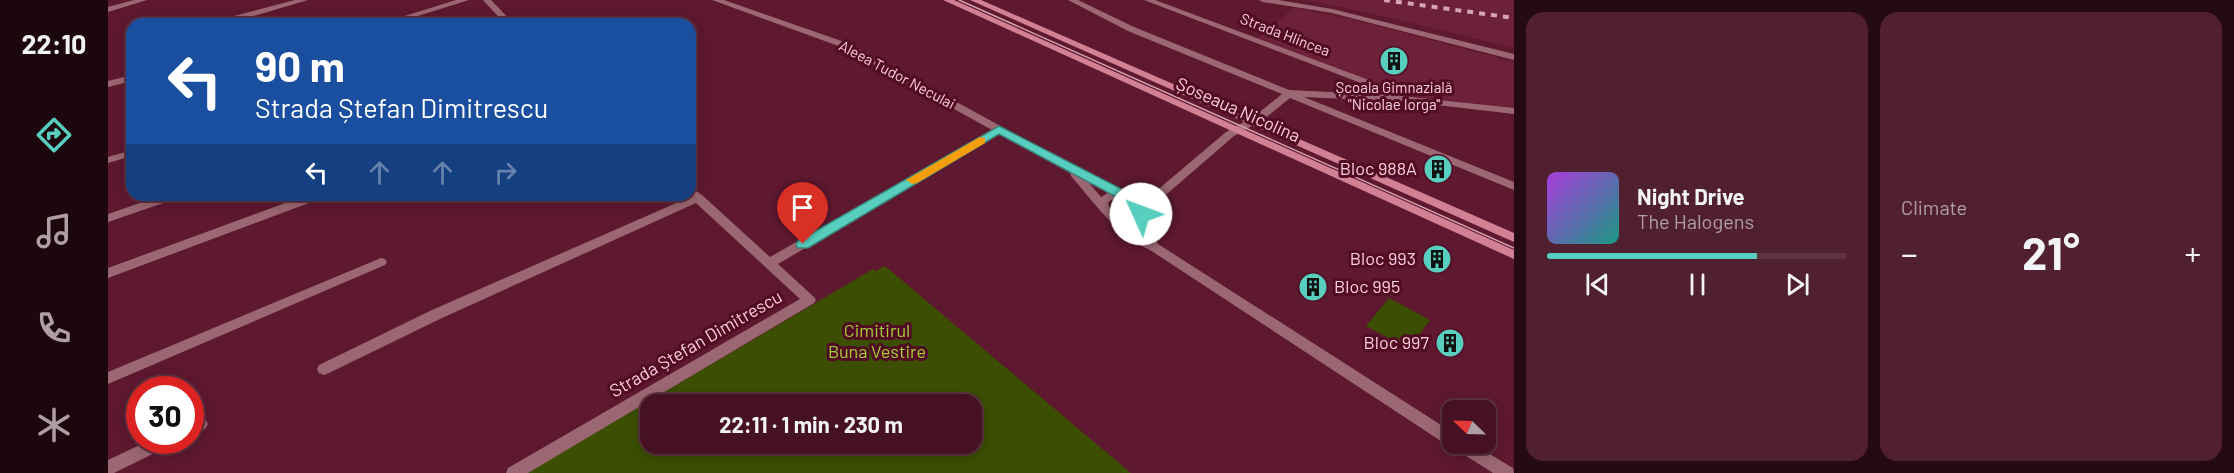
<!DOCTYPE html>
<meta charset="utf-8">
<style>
body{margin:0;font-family:Barlow,sans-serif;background:#502030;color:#f1f3f6;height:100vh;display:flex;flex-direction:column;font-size:22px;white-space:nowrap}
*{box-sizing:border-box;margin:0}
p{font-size:20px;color:#b09ea6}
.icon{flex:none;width:33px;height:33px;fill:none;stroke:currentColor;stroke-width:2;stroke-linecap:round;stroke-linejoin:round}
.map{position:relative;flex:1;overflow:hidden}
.panel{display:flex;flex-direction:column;gap:12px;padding:12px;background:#260a13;width:720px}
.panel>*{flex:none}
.guide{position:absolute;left:18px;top:18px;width:570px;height:183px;border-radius:18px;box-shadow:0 3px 15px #0003,0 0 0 2px #5e3241;background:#1a4fa0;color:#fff;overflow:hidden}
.needle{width:39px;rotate:293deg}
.buttons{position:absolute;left:1334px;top:400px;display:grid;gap:12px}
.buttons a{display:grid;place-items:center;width:54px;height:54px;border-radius:12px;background:#461223;box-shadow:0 3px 15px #0003,0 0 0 2px #5e3241;font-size:30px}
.speed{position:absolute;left:18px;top:376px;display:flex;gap:12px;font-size:30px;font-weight:700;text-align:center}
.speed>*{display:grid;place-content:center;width:78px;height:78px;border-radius:50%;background:#461223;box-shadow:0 3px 15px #0003,0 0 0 2px #5e3241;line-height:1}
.speed .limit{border:9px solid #d22;background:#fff;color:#111}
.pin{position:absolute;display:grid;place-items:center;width:51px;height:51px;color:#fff;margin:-62px -26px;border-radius:50% 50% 50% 0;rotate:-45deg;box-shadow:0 0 6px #0007}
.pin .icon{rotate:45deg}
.me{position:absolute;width:66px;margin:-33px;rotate:313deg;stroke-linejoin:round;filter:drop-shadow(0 0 4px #0008)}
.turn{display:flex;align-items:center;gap:21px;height:126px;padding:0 30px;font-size:27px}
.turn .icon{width:78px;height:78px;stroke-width:2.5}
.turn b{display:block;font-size:42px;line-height:51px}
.lanes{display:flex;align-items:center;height:57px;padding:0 30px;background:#0003;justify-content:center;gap:30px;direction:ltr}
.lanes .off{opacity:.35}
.big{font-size:45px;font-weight:700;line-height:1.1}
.panel .card{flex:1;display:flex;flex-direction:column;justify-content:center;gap:9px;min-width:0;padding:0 21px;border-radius:18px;background:#502030}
.song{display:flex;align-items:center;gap:18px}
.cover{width:72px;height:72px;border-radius:9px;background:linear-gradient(135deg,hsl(280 70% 55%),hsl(170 70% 35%))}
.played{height:6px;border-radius:3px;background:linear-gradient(90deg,#58cebf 70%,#5e3241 70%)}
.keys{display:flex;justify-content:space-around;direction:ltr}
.heat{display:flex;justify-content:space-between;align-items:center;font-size:33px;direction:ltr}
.panel .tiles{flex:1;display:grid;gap:12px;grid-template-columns:repeat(2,1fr)}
.trip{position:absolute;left:532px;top:394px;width:342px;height:60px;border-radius:18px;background:#461223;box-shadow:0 3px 15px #0003,0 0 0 2px #5e3241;font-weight:700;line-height:60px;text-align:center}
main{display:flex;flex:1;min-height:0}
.dock{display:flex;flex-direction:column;width:108px;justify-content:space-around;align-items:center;background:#1c070e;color:#b09ea6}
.dock .icon{width:42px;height:42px}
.dock .active{color:#58cebf}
.dock b{font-size:27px;color:#f1f3f6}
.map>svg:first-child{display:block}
.built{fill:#6d2039}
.green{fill:#3b4e01;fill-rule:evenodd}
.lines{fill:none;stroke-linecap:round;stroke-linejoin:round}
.street{fill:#9b6773;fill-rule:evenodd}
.secondary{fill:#d28195;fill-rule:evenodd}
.tram{stroke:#d6a4b0;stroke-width:1.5}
.rail{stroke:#d6a4b0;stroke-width:4;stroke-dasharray:6 6;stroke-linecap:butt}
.route{fill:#58cebf;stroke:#39867c;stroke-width:1.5}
.slow{fill:#f59e0b}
.labels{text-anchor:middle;stroke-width:6;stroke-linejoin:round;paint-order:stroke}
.far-street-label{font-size:15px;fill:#fcd0d9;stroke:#510b25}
.far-poi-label{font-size:15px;fill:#fcd0d9;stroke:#510b25}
.street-label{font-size:18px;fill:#fcd0d9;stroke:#510b25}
.poi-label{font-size:18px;fill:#fcd0d9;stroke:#510b25;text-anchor:end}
.park-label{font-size:18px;fill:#a6d136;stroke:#510b25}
</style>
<main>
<nav class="dock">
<b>22:10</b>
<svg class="icon active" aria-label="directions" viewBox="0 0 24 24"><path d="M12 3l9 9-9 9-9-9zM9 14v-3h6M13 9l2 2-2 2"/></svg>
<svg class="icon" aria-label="music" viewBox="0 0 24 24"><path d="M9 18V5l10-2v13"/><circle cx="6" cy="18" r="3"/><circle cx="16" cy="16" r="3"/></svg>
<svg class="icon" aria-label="phone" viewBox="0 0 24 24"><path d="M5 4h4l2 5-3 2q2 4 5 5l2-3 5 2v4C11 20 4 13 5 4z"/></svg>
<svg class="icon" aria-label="climate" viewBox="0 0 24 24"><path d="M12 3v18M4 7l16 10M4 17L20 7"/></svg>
</nav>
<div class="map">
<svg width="1406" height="473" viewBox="0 0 1406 473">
<rect width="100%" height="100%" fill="#5e182f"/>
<path class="built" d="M 1200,0 L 1406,0 L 1406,48 L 1287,19 Z
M 1186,8 L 1243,19 L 1406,62 L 1406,108 L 1303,96 L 1150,38 Z"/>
<path class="green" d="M 777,266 L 1023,473 L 419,473 L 765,269 L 768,271 ZM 543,405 L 864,405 L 864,444 L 543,444 Z
M 1281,298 L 1322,320 L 1301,349 L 1258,326 Z"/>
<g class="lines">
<path class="street" d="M 26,0 L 39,0 L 0,12 L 0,7 Z
M 187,0 L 200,0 L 132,20 L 124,24 L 113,24 L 126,16 Z
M 348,0 L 361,0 L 284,24 L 271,24 Z
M 375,0 L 383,0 L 406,24 L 397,24 Z
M 604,0 L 616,0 L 742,44 L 1019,195 L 1029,197 L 1034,203 L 1118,132 L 1148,115 L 1174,94 L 1020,31 L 960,0 L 970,0 L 1026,27 L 1181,90 L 1284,95 L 1036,0 L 1047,0 L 1293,92 L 1294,96 L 1406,108 L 1406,114 L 1303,102 L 1196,97 L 1406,182 L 1406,190 L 1182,98 L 1156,119 L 1126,136 L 1038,212 L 1037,217 L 1050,244 L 1344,432 L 1344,444 L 1365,444 L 1405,468 L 1406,473 L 1385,473 L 1344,447 L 1339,445 L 1042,250 C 1007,233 988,205 963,176 L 962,173 L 892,134 L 670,264 L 706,297 L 708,300 L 706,303 L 420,473 L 398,473 L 400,468 L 692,299 L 588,203 L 334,318 L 221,373 L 216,375 L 211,373 L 209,369 L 211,365 L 324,310 L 582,197 L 580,195 L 582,195 L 582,187 L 594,195 L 662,257 L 884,130 L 736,48 ZM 981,183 L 1000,193 L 993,197 ZM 1003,200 L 1021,203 L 1027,210 L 1026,215 C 1015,218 1003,216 1000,203 ZM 1028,222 L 1034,236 L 1018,224 Z
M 1151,0 L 1170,0 L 1224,9 L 1406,54 L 1406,60 L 1224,13 L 1155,2 Z
M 24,75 L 24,81 L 0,87 L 0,81 Z
M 24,150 L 24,156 L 0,163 L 0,157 Z
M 55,195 L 72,195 L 70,198 L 0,222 L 0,214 Z
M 199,195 L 209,195 L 211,197 L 209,200 L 0,278 L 0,268 Z
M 273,258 L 277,259 L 279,262 L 277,265 L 0,384 L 0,372 Z
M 92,417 L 97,419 L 100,424 L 97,429 L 82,435 L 82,421 Z
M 40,441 L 64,441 L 61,446 L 6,473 L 0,473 L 0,460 Z"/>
<path class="secondary" d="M 835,0 L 846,0 L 1406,250 L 1406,259 Z
M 862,0 L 873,0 L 1406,233 L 1406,242 Z"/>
<path class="tram" d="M 851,0 L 1406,248"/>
<path class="rail" d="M 1276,0 L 1406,18"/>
</g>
<path class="route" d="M 891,126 L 1029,197 L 1038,207 L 1039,214 L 1037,217 L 1028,217 L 1025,208 L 1020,203 L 891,134 L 700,248 L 690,248 L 688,244 L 690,241 Z"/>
<path class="slow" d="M 872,137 L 877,138 L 877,143 L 809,183 L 804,184 L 798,180 Z"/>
<defs>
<g id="building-disc" transform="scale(1.5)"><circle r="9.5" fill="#58cebf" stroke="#510b25"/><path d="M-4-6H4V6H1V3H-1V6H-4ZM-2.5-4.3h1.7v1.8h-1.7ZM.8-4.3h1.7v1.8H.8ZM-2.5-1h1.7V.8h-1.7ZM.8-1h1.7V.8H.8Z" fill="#111"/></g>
</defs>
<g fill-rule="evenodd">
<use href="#building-disc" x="1286" y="61"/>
<use href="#building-disc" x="1330" y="169"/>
<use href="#building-disc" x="1329" y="259"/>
<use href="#building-disc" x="1205" y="287"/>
<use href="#building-disc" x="1342" y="343"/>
</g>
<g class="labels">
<g class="far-street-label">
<text transform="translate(1177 35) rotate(21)" y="5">Strada Hlincea</text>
<text transform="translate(789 75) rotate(28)" y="5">Aleea Tudor Neculai</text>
</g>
<g class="far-poi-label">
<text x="1286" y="93">Școala Gimnazială<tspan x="1286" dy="17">"Nicolae Iorga"</tspan></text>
</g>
<g class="street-label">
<text transform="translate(1130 110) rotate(24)" y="6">Șoseaua Nicolina</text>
<text transform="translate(588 344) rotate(-30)" y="6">Strada Ștefan Dimitrescu</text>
</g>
<g class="poi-label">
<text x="1309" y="175">Bloc 988A</text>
<text x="1308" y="265">Bloc 993</text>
<text x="1226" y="293" text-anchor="start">Bloc 995</text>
<text x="1321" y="349">Bloc 997</text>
</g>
<g class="park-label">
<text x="769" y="337">Cimitirul<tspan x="769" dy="21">Buna Vestire</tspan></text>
</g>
</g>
</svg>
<div class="buttons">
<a><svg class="needle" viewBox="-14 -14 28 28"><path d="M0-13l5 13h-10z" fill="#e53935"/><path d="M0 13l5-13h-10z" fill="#b09ea6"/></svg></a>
</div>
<div class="speed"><div class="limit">30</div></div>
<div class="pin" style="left:695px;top:244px;background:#d93025"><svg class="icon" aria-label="arrive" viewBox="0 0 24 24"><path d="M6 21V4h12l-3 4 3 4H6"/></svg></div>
<svg class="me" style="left:1033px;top:214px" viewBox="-20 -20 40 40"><circle r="19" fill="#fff"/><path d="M0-13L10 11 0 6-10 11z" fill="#58cebf"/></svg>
<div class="trip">22:11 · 1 min · 230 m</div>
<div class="guide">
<div class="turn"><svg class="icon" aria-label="left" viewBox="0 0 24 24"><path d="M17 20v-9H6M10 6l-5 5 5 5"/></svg><div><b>90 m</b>Strada Ștefan Dimitrescu</div></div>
<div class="lanes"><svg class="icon" aria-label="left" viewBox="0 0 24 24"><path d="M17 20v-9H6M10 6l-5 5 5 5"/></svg><svg class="icon off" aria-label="ahead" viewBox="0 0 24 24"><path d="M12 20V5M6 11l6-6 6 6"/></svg><svg class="icon off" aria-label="ahead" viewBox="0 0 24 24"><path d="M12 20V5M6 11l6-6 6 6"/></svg><svg class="icon off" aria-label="right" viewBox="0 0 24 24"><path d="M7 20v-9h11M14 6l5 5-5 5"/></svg></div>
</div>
</div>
<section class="panel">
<div class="tiles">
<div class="card">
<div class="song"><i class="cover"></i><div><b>Night Drive</b><p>The Halogens</p></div></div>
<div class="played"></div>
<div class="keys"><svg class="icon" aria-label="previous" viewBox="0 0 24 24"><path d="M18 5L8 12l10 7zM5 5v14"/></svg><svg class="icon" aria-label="pause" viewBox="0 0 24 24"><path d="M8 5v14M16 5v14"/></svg><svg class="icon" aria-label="next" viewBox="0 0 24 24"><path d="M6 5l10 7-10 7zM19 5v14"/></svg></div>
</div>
<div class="card"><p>Climate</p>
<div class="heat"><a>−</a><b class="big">21°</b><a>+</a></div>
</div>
</div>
</section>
</main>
